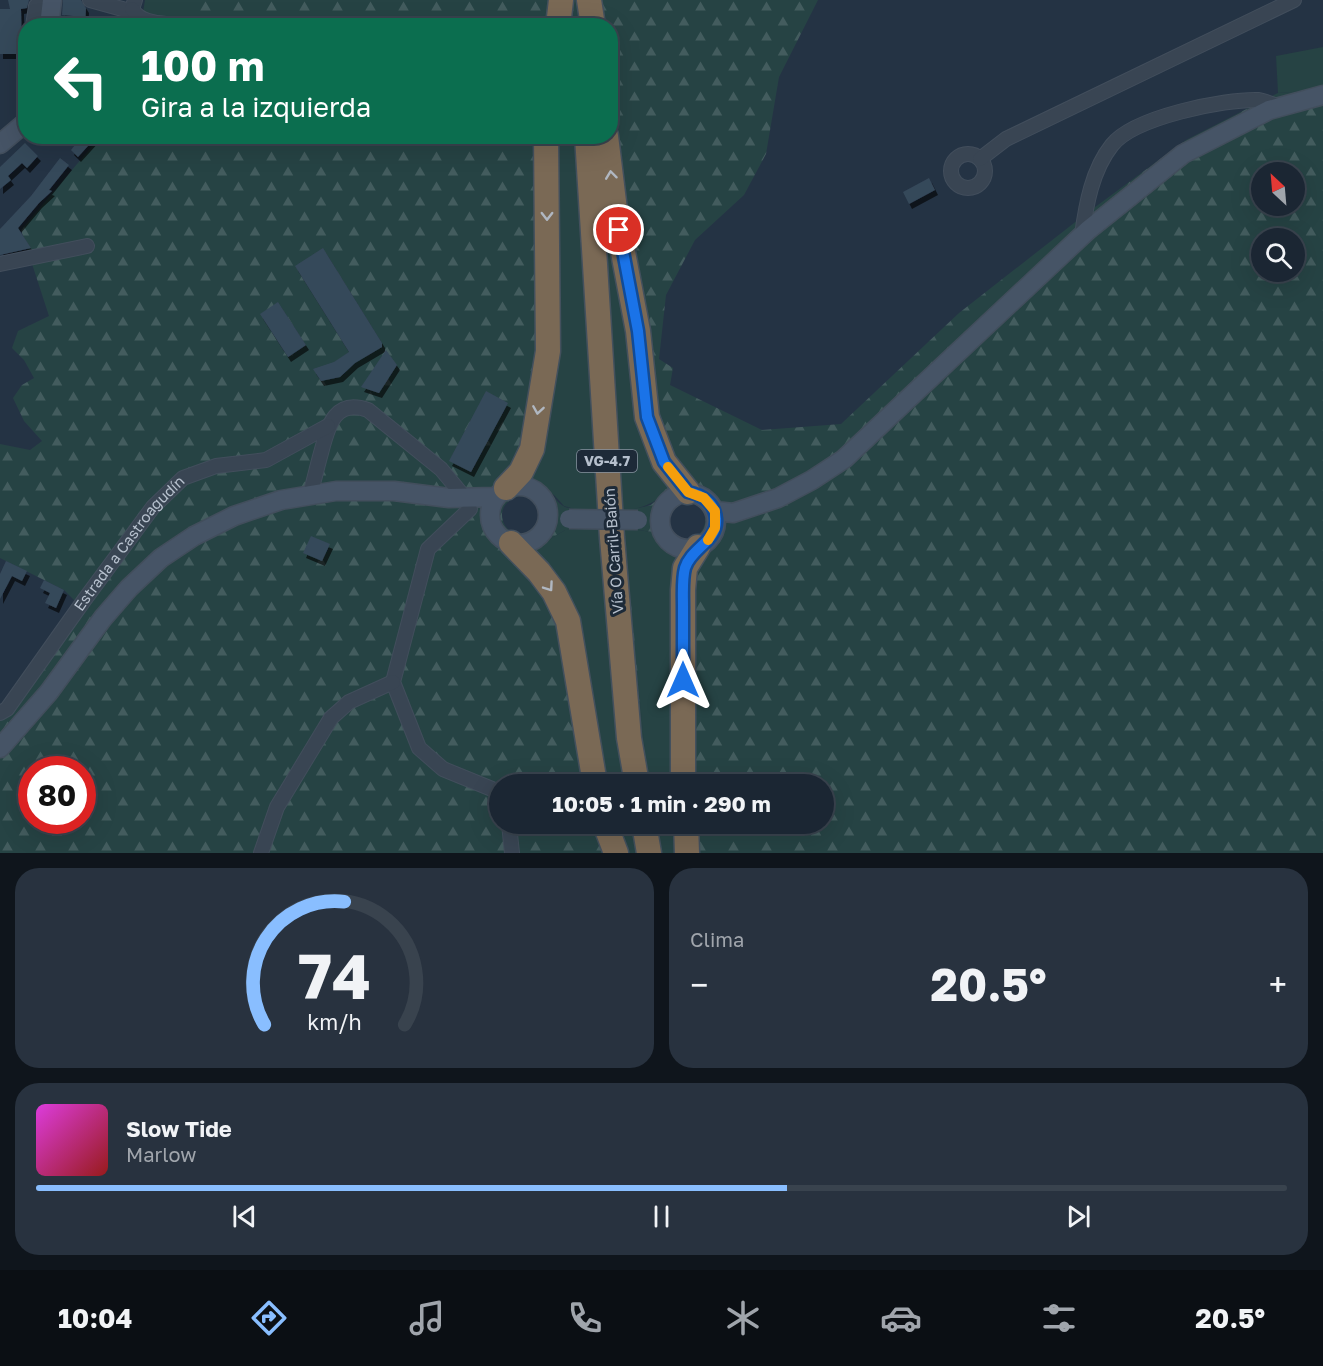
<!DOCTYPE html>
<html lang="es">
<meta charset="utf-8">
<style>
body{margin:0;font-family:"Golos Text",sans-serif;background:#28323f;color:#f1f3f6;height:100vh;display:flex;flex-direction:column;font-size:22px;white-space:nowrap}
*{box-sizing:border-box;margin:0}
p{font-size:20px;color:#a0a5ac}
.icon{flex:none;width:33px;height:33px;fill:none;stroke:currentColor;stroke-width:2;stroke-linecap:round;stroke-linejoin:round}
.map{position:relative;height:853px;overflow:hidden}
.details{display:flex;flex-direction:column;gap:15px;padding:15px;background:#0f151c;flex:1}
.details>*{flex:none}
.top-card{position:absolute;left:18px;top:18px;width:600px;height:126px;border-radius:24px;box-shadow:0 6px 24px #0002,0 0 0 2px #39434e;background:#0b6e4f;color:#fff;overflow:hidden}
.needle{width:39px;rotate:334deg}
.buttons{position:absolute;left:1251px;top:162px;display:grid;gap:12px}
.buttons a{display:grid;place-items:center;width:54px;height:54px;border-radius:50%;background:#1b2633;box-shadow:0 6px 24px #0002,0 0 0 2px #39434e;font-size:30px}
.speed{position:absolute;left:18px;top:756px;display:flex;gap:12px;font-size:30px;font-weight:700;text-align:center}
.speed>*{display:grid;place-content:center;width:78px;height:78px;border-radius:50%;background:#1b2633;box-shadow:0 6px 24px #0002,0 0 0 2px #39434e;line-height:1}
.speed .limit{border:9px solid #d22;background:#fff;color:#111}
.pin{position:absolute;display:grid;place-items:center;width:51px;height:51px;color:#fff;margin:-26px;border:3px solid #fff;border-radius:50%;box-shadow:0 2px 6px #0007}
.me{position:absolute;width:66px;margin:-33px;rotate:0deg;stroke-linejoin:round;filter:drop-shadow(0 0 4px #0008)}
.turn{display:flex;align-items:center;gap:21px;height:126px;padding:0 24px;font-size:27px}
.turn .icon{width:78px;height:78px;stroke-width:2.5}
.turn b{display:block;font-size:42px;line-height:51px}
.big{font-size:45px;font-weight:700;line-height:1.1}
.details .card{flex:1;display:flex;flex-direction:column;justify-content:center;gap:9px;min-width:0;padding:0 21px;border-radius:24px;background:#28323f}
.details .dial{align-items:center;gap:0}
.dial svg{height:156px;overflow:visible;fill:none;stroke:#39434e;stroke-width:7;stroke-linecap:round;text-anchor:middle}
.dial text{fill:#f1f3f6;stroke:none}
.song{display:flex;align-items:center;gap:18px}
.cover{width:72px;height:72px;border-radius:9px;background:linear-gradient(135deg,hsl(300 70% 55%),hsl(0 70% 35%))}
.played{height:6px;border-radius:3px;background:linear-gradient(90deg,#89beff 60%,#39434e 60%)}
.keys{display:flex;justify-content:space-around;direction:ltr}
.heat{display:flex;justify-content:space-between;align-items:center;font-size:33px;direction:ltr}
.details .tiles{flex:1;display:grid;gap:15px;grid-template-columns:1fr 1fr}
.card:last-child{grid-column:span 2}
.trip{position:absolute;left:489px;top:774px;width:345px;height:60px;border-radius:30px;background:#1b2633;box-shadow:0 6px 24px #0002,0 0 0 2px #39434e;font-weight:700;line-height:60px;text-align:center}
.tab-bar{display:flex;height:96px;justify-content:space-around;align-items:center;background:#0b0f14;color:#a0a5ac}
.tab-bar .icon{width:42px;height:42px}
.tab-bar .current{color:#89beff}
.tab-bar b{font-size:27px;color:#f1f3f6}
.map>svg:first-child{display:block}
.green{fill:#264344}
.forest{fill:url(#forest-firs);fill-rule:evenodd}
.building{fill:#36485a;filter:url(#shadow)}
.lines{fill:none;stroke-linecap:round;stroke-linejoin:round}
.street-casing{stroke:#424e5c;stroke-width:16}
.secondary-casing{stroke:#424e5c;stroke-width:21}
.highway-casing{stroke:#43505d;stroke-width:27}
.street{stroke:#394553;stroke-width:14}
.secondary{stroke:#465466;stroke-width:18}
.highway{stroke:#7a6955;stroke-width:24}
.secondary-bridge-casing{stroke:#424e5c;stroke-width:21;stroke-linecap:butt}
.secondary-bridge{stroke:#465466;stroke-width:18}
.oneway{stroke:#b0b7c1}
.route-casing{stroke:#114b97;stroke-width:15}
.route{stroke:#1a73e8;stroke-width:10}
.slow{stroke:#f59e0b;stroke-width:10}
.labels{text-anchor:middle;stroke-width:6;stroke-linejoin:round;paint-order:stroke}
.shield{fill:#1d2a38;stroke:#8893a0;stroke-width:1.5}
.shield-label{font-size:14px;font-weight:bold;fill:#b6c0cd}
.street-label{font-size:15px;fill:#b6c0cd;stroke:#1d2a38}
</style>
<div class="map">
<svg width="1323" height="853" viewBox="0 0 1323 853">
<defs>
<pattern id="forest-firs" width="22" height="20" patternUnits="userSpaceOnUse" patternTransform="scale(1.5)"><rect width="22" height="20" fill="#264344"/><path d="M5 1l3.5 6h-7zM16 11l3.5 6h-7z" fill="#435c5e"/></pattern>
<filter id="shadow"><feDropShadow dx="3" dy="5" stdDeviation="0" flood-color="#0009"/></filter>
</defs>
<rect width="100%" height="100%" fill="#243344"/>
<path class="green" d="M 145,0 L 221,0 L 188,25 L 143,12 Z
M 1323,47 L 1323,90 L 1278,93 L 1276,56 Z
M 549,137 L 578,137 L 600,509 L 574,509 L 564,506 L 554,495 L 523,481 Z
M 596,137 L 677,485 C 659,499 646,510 621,510 Z
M 602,528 L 630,784 L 603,784 L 532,550 L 565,530 Z
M 623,528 L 653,532 L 669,550 L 677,553 L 679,558 L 678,784 L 648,784 Z
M 613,824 L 635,824 L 638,853 L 621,853 Z
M 654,824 L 679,824 L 679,853 L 660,853 Z"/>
<path class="forest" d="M 200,0 L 818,0 L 779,77 L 766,154 L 744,195 L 695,240 L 666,295 L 659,359 L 673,368 L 670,385 L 762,430 L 841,424 L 959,313 L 1083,216 L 1186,140 L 1278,93 L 1323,90 L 1323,853 L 679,853 L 679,824 L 824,824 L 824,784 L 678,784 L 679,558 L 677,554 L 669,550 L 653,532 L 624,528 L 648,784 L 602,528 L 565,530 L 532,550 L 544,565 L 603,784 L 500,784 L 500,824 L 613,824 L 621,853 L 0,853 L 0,711 L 80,606 L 64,590 L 0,558 L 0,444 L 30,450 L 42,441 L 24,421 L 13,398 L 22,385 L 34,378 L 24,360 L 12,348 L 18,331 L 49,316 L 21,230 L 100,137 L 549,137 L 552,231 L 524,481 C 550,480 548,497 565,507 C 575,512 644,511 652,504 C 664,495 659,489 677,485 L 664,466 L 610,136 L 610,26 L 182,25 ZM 1262,172 L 1294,172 L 1294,206 L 1262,206 ZM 1262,238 L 1294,238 L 1294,272 L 1262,272 ZM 519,496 L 532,498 L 540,509 C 542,517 541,525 534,531 C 510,549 484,507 519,496 ZM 683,500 L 696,503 L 705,513 C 706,521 705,529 698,535 C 674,553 649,511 683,500 ZM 32,770 L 82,770 L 82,820 L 32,820 Z"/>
<path class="building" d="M 8,0 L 29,0 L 27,8 L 21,9 L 22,54 L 0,54 L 0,9 L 10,9 Z
M 63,0 L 81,0 L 86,8 L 85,26 L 73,26 L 73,16 L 62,15 Z
M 82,136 L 97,136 L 78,157 L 71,150 Z
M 25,143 L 38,156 L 27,168 L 22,163 L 8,176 L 11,180 L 0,189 L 0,167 Z
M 60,158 L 69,165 L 49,190 L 52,191 L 39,203 L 18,228 L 31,248 L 0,255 L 0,229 L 31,196 Z
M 929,178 L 935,190 L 909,204 L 903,192 Z
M 323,248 L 382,343 L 382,347 L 355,363 L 340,377 L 321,381 L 313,369 L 334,362 L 349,352 L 295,266 Z
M 278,302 L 306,345 L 288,357 L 260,314 Z
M 386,350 L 397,365 L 379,393 L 361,387 Z
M 486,391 L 508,403 L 471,472 L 449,461 Z
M 311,536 L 330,544 L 322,561 L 303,553 Z
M 6,561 L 27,571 L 22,581 L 12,576 L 0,599 L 0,574 Z
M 44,580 L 64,590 L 56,608 L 45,603 L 50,593 L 40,588 Z"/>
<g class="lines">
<g class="street-casing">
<g id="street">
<path d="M 40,0 L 45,26"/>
<path d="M 90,0 L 126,10 L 132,9 L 135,0"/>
<path d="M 132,9 C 141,24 161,23 176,25"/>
<path d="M 33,26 L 36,6 L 40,4"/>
<circle cx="968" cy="171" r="17"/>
<path d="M 980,159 L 1006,139 L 1294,0"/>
<path d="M 1082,235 C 1086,205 1092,170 1112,145 C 1134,117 1224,99 1258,100 C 1265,101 1273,105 1280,107"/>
<path d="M 0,264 L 87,246"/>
<path d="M 310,495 C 314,481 317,467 321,453 C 328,427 334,398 368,410 L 441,469 L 465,498"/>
<path d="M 470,509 L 428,549 L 393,682 L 419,748 L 443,769 L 492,789 L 500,795"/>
<path id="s1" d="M 0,713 L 7,709 L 85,599 L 153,507 L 183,478 L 216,466 L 266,460 L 328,426"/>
<path d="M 509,824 L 512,853"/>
<path d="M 261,853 L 277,807 L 331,718 L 349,702 L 393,682"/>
</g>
</g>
<g class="secondary-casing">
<path id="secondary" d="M 49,26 L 52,0
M 0,144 L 26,122
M490 515a29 29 0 1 1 58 0a29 29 0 1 1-58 0Z
M660 521a28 28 0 1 1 56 0a28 28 0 1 1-56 0Z
M 715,511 L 733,513 L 778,498 L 812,480 L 844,459 L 1088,230 L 1183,154 L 1269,110 L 1323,95
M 0,748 L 49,692 L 103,618 L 129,588 L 161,558 L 194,536 L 234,516 L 281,500 L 336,491 L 394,491 L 449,498 L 495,497"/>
</g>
<g class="highway-casing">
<path id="highway" d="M 589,0 L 593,26
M 558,26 L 561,0
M 587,136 L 612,538 L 629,738 L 637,784
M 606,136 L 615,210 L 638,331 L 647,417 L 664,462 L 688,492
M 506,488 L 521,472 L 532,449 L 548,351 L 546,136
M 511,543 L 539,572 L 554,592 L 568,621 L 595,784
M 683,784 L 683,590 L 685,568 L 698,547
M 605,824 L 616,853
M 644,824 L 649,853
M 686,824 L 687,853"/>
</g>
<use href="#street" class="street"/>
<use href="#secondary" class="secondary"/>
<use href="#highway" class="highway"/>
<g class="secondary-bridge-casing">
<path id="secondary-bridge" d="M 569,519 L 638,520"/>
</g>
<use href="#secondary-bridge" class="secondary-bridge"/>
</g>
<defs><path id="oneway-chevron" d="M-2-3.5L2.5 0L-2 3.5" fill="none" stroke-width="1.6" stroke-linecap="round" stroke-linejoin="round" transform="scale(1.5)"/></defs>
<g class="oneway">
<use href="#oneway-chevron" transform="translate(611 175) rotate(-97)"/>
<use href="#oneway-chevron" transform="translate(547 216) rotate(90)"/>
<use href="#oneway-chevron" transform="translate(538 410) rotate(99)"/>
<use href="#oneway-chevron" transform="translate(549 587) rotate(55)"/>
</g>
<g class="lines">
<g class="route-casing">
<path id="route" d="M 619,230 L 638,331 L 647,417 L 664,462 L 688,492 C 702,495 715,503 716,519 C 718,541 691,548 685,568 C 682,579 683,594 683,606 C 683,631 683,655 683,680"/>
</g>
<use href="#route" class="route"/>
<path class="slow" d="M 668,467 L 688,492 L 704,498 L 715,511 L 715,528 L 708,540"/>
</g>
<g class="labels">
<rect class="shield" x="577" y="450" width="60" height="22" rx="4.5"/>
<g class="shield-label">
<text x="607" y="466">VG-4.7</text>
</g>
<g class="street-label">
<text dy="5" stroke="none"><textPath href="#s1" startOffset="214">Estrada a Castroagudín</textPath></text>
<text transform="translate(614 551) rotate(-94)" y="5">Vía O Carril-Baión</text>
</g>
</g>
</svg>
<div class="buttons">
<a><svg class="needle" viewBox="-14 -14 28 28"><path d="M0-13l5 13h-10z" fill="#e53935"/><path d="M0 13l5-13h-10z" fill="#a0a5ac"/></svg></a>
<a><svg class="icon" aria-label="search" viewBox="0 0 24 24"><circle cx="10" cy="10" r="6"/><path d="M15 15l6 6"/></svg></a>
</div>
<div class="speed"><div class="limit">80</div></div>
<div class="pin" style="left:619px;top:230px;background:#d93025"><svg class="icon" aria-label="arrive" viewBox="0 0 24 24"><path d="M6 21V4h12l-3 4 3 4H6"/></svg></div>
<svg class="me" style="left:683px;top:680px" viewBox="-20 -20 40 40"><path d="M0-17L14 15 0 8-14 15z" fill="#1a73e8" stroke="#fff" stroke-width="4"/></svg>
<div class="trip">10:05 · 1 min · 290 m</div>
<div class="top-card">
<div class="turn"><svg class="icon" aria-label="left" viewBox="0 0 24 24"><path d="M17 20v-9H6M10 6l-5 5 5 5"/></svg><div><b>100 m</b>Gira a la izquierda</div></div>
</div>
</div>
<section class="details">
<div class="tiles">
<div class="card dial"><svg viewBox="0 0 100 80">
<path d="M14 69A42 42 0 1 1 86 69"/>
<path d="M14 69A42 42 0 0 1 55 6" stroke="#89beff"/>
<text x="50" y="56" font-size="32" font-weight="700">74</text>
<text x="50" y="72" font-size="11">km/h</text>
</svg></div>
<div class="card"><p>Clima</p>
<div class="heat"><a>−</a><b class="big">20.5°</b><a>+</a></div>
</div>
<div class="card">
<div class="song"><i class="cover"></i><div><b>Slow Tide</b><p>Marlow</p></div></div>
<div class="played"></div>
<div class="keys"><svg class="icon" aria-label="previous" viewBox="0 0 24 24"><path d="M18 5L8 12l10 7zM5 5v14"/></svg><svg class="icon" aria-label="pause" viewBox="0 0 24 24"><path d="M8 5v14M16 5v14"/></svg><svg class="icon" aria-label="next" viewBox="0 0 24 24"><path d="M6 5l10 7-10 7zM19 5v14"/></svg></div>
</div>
</div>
</section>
<nav class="tab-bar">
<b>10:04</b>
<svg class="icon current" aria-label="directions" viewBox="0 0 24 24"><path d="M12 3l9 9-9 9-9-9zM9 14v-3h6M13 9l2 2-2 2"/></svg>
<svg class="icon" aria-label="music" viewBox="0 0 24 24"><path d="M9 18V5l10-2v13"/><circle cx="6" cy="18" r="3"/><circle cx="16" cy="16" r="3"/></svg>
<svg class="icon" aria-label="phone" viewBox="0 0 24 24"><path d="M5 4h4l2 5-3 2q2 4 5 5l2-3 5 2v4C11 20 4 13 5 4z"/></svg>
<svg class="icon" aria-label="climate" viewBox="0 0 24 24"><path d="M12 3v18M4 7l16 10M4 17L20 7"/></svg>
<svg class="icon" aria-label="car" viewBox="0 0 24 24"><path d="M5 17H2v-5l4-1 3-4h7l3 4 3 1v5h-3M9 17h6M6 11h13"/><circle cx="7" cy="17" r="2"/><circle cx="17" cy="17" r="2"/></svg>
<svg class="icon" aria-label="filters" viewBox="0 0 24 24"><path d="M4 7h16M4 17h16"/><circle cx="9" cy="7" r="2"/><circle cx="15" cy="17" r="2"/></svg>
<b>20.5°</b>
</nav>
